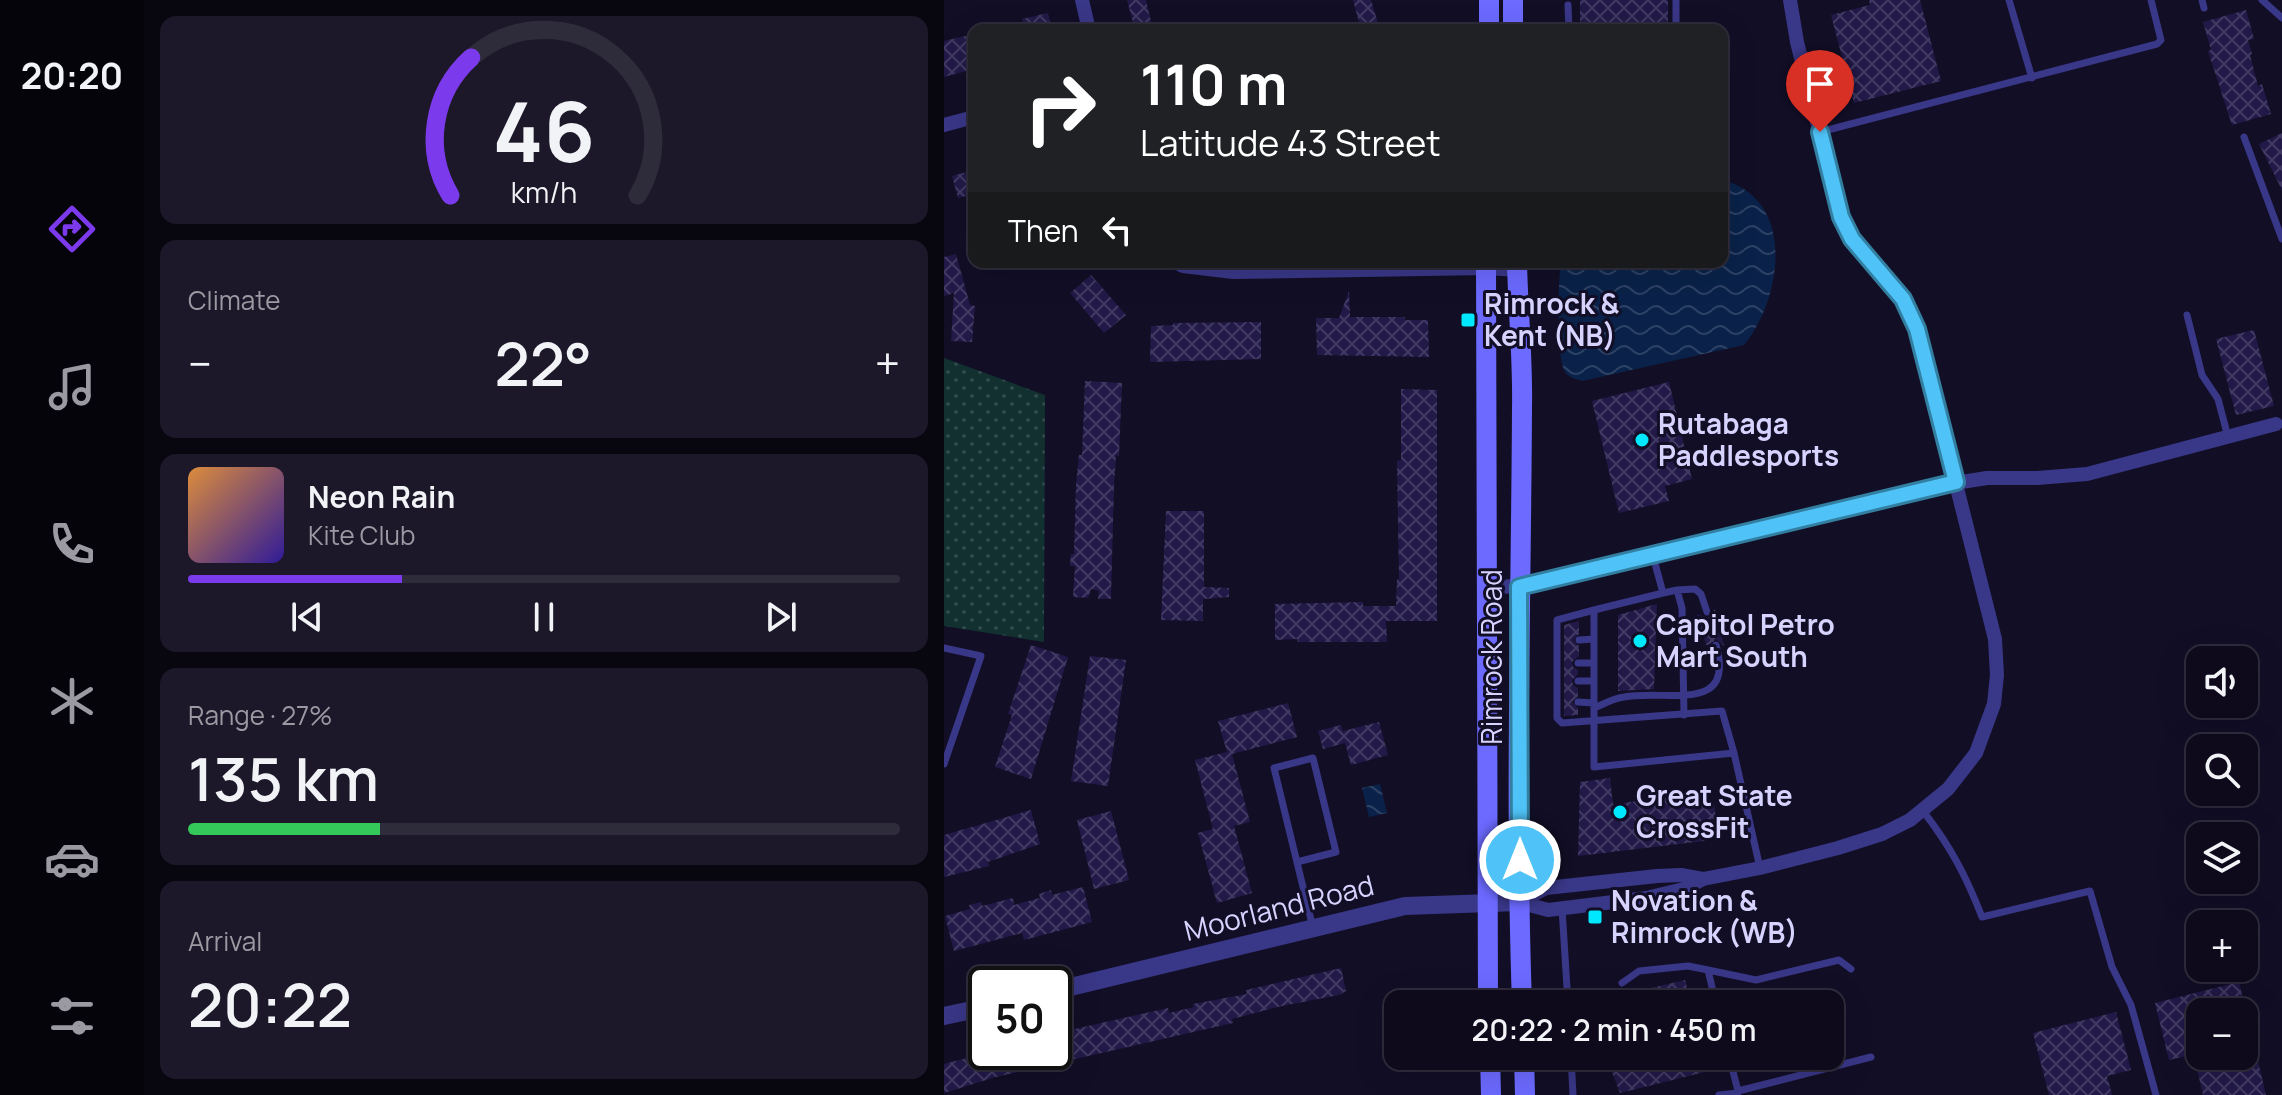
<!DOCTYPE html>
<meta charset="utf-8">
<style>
body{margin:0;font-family:Manrope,sans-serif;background:#1c1829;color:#f1f3f6;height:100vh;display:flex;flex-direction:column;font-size:30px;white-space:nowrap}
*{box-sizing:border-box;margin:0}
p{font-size:26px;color:#9b9aa3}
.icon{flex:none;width:44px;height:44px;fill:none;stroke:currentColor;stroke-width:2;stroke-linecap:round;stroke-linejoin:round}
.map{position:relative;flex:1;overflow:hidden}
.side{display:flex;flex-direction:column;gap:16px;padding:16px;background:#08060f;width:800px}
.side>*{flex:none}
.top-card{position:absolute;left:24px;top:24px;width:760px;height:244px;border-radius:16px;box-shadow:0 8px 32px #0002,0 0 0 2px #2e2b3b;background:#202124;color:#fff;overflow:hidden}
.tools{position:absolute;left:1242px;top:646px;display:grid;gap:16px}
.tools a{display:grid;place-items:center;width:72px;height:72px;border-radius:16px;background:#0e0a1c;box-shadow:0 8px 32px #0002,0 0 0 2px #2e2b3b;font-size:40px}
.speed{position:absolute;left:24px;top:966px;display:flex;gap:16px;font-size:40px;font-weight:700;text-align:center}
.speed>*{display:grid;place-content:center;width:104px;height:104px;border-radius:50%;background:#0e0a1c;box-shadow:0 8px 32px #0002,0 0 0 2px #2e2b3b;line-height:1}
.speed .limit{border:4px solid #111;border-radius:12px;background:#fff;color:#111}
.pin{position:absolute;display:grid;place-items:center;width:68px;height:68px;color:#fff;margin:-82px -34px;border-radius:50% 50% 50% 0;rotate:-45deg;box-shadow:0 0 8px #0007}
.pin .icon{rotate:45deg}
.me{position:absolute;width:88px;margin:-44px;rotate:0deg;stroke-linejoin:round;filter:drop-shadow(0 0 6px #0008)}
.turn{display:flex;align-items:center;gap:28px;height:168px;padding:0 40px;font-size:36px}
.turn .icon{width:104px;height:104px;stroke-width:2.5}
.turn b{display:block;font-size:56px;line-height:68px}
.then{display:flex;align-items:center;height:76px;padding:0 40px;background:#0003;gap:16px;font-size:30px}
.big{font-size:60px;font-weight:600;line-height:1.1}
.side .tile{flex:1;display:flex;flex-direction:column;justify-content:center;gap:12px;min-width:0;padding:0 28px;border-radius:16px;background:#1c1829}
.side .dial{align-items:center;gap:0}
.dial svg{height:208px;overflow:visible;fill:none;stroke:#2e2b3b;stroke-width:7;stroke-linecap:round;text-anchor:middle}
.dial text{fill:#f1f3f6;stroke:none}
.song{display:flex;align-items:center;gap:24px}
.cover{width:96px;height:96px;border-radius:12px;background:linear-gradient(135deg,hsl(30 70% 55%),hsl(250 70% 35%))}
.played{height:8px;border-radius:4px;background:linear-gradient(90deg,#7c3aed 30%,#2e2b3b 30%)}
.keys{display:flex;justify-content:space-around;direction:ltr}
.heat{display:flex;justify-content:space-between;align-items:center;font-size:44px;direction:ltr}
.charge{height:12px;border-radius:6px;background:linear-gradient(90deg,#34c759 27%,#2e2b3b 0)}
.trip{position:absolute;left:440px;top:990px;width:460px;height:80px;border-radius:16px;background:#0e0a1c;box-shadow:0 8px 32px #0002,0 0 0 2px #2e2b3b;font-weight:600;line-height:80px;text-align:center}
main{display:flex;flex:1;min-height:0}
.tabs{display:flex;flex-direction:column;width:144px;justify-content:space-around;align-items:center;background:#06040b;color:#9b9aa3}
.tabs .icon{width:56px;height:56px}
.tabs .current{color:#7c3aed}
.tabs b{font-size:36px;color:#f1f3f6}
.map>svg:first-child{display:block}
.park{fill:url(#park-dots)}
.water{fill:url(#water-waves)}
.building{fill:url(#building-cross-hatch)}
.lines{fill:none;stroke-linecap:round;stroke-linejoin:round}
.service{stroke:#393787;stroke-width:7}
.minor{stroke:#393787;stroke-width:14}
.tertiary{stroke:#393787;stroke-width:18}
.secondary{stroke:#6c6aff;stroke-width:20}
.route-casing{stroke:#337fa1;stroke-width:20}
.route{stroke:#4fc3f7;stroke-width:14}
.poi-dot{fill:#00e8fe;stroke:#120e26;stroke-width:3}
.labels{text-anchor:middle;stroke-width:6;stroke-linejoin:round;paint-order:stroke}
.poi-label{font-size:28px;font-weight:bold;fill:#d7d3ff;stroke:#120e26;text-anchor:start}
.street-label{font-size:28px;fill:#d7d3ff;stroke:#120e26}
</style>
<main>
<nav class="tabs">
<b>20:20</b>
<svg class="icon current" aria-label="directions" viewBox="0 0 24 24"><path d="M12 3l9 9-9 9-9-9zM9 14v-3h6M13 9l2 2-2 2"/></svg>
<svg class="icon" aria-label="music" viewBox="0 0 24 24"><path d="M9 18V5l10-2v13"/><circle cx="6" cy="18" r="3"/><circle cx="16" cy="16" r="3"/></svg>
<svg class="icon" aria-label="phone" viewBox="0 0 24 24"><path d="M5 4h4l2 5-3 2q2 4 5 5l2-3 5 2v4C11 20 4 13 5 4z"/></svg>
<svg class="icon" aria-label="climate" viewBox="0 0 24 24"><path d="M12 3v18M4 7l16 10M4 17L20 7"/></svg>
<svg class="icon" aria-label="car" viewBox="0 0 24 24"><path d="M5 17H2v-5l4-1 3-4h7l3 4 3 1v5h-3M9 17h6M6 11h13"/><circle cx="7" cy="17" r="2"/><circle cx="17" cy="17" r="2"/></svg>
<svg class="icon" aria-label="filters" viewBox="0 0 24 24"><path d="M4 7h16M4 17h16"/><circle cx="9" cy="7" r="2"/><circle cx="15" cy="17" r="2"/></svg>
</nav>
<section class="side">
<div class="tile dial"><svg viewBox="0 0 100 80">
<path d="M14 69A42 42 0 1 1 86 69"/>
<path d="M14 69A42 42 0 0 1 22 16" stroke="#7c3aed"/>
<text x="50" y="56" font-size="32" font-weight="700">46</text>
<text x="50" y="72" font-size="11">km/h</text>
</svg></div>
<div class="tile"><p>Climate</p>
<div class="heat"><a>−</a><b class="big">22°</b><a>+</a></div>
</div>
<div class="tile">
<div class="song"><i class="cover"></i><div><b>Neon Rain</b><p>Kite Club</p></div></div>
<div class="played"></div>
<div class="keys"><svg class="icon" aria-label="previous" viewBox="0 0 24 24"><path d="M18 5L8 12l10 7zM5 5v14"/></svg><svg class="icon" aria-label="pause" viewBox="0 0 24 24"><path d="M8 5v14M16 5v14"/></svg><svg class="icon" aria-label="next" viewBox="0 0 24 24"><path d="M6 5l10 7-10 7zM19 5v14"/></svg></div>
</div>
<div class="tile"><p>Range · 27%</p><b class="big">135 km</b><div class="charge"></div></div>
<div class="tile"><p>Arrival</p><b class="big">20:22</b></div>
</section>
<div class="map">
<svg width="1338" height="1095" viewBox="0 0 1338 1095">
<defs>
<pattern id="park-dots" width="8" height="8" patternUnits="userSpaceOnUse" patternTransform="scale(2)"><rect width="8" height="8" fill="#11302f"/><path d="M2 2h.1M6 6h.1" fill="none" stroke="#334d4e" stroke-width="1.8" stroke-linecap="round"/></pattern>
<pattern id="water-waves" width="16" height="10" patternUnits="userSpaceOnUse" patternTransform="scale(2)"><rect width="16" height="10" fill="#0a2249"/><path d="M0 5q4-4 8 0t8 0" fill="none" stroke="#2d4164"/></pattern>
<pattern id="building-cross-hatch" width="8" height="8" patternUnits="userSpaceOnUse" patternTransform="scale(2)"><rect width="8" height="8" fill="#221948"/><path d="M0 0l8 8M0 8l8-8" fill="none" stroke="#413a63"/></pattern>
</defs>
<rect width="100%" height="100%" fill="#120e26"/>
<path class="park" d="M 0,358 L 101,395 L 100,642 L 0,626 Z"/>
<path class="water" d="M 782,181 C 852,202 838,299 800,345 L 638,381 C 632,379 625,378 621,372 C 612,356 614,282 617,262 L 778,262 L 778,182 Z
M 436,784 L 443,813 L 425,817 L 418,788 Z"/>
<path class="building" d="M 183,0 L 202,0 L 209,30 L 191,30 Z
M 409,0 L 427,0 L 436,30 L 417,30 Z
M 636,0 L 724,0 L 724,30 L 636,30 Z
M 925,0 L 976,0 L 997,81 L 910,103 L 887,15 L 926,5 Z
M 1302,10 L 1310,39 L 1304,40 L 1308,54 L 1306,55 L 1314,86 L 1318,84 L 1327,114 L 1288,125 L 1264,51 L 1267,50 L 1259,22 Z
M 104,13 L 108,30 L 81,30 L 78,19 Z
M 30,34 L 30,69 L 0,77 L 0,41 Z
M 1338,133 L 1338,190 L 1315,144 Z
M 30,170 L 30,194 L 14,198 L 8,176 Z
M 12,254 L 26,305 L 31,306 L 28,342 L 7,341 L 10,293 L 0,296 L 0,257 Z
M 147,275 L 182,315 L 160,333 L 126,293 Z
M 405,291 L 406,317 L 461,317 L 461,320 L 484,320 L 485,357 L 373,355 L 372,318 L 395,318 Z
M 317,322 L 317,359 L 206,362 L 207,326 L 229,325 L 229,323 Z
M 1310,330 L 1330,406 L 1292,415 L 1272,339 Z
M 141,381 L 178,383 L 175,456 L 172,455 L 170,485 L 167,599 L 154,599 L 155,591 L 147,589 L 144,598 L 129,597 L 131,566 L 126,566 L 127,554 L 130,554 L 132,485 L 135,455 L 138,455 Z
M 725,382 L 748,479 L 721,486 L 725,501 L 675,513 L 648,401 Z
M 457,389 L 493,390 L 493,621 L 442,621 L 443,642 L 354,642 L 353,639 L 331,640 L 331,604 L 419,602 L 419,606 L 452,606 L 453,579 L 455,579 L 453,461 L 457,460 Z
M 222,511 L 260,511 L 260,587 L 285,588 L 285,597 L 259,599 L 259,621 L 217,620 Z
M 713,604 L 710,689 L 674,691 L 674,615 Z
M 771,609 L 780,646 L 772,639 L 766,645 L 762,645 L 753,614 L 764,618 Z
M 635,621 L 635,634 L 629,640 L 635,646 L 635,656 L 628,662 L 629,667 L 634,670 L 634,674 L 628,680 L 629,685 L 634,688 L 634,696 L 628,702 L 634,708 L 634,715 L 620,716 L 620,625 Z
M 87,645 L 124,657 L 87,779 L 51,767 L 68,715 L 64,714 Z
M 146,656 L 182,660 L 164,786 L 127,781 Z
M 344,703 L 353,737 L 288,754 L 306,822 L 290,826 L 308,893 L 273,903 L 254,833 L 269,829 L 251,760 L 283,752 L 274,721 Z
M 435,722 L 444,755 L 407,765 L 401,743 L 379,749 L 374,731 L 397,725 L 399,731 Z
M 666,778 L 669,804 L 764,793 L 765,804 L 770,803 L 772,819 L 766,820 L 768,840 L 634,856 L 636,782 Z
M 87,810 L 96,844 L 44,862 L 45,866 L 0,877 L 0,835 Z
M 167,811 L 185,880 L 150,889 L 133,820 Z
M 139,887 L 148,922 L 80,940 L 78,933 L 10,951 L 1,916 L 26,909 L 25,905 L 37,902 L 38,906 L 69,898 L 70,905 L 96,898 L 95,894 L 107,890 L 108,895 Z
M 397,968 L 402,991 L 395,995 L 338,1006 L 288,1019 L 289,1023 L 52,1077 L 0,1093 L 0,1064 L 45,1052 L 118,1052 L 113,1033 L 224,1008 L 225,1013 L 250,1007 L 249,1004 L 303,994 L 302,990 Z
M 741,980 L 747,1004 L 661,1004 L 661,999 Z
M 1295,982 L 1302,1012 L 1256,1012 L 1256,1053 L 1225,1060 L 1211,1003 Z
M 1172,1012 L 1187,1070 L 1163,1076 L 1168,1095 L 1105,1095 L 1089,1033 Z
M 1305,1023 L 1322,1095 L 1259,1095 L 1250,1056 L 1300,1056 L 1300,1024 Z
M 662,1056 L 761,1056 L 765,1071 L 676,1093 Z"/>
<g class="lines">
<path class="service" d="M 1065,0 L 1088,78
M 1258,0 L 1260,8
M 1318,0 L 1338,18
M 624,5 L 625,30
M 732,30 L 732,0
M 876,132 L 1213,44 L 1217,40 L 1207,0
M 1300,137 L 1338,239
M 1243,315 L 1258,375 L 1274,399 L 1284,437
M 709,556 L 719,593 L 650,610 L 650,767 L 790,753 L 816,868
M 733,590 L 751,589 L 757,594 L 763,612
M 719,593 L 733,590 L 738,608 L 740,715
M 650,610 L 613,620 L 613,718 L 618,723 L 778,711 L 790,753
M 635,640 L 650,639
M 0,648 L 37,656 L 0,764
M 634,663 L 650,663
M 634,681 L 650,681
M 634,702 L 650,703
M 650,708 C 660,704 670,698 680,697 C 722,689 792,715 772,645
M 979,811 C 1007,847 1022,876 1038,917 L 1146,891 L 1168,967 L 1187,1005 L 1212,1095
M 353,862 L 392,852 L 369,758 L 330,768 L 369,928
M 618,908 L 624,1004
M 764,970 L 812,980 L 895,960 L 907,969
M 678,983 L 695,971 L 744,966 L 764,970 L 772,1004
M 627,1056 L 629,1095
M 785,1056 L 794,1091 L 927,1057
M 775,1095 L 794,1093"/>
<path class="minor" d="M 138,0 L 145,30
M 0,125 L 30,117
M 231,262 L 239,266 L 289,272 L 542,268 L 574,270
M 542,589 L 602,582 L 992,486 L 1043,478 L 1093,478 L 1143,474 L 1332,424
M 575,902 L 604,910 L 702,898 L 740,889 L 759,879 L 816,868 L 894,848 L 938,834 L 966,820 L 1004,789 L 1032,753 L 1050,704 L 1053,675 L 1051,639 L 973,329 C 956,285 917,260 897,217 L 853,42 L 846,0
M 575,902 L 602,888 L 713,876 L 737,875 L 759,879"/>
<path class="tertiary" d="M 110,991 L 461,906 L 575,902
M 0,1016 L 42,1007"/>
<path class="secondary" d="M 545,0 L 545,30
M 569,0 L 569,30
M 542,262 L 544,1004
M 573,262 C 574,311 579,359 578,408 C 577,606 571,805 578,1004
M 546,1056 L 547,1095
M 580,1056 L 581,1095"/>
</g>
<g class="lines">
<g class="route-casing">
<path id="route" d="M 576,860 L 575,587 L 1012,482 L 973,329 L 959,299 L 908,239 L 897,217 L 876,132"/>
</g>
<use href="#route" class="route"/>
</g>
<g class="poi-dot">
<rect x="516" y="312" width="16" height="16" rx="4"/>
<circle cx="698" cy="440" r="8"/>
<circle cx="696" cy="641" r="8"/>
<circle cx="676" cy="812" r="8"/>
<rect x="643" y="909" width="16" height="16" rx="4"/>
</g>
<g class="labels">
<g class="poi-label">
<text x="540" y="314">Rimrock &amp;<tspan x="540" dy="32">Kent (NB)</tspan></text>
<text x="714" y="434">Rutabaga<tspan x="714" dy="32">Paddlesports</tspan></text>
<text x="712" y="635">Capitol Petro<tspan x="712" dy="32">Mart South</tspan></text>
<text x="692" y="806">Great State<tspan x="692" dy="32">CrossFit</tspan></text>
<text x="667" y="911">Novation &amp;<tspan x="667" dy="32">Rimrock (WB)</tspan></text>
</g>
<g class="street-label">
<text transform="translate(548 657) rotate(-90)" y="10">Rimrock Road</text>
<text transform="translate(335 908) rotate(-14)" y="10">Moorland Road</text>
</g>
</g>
</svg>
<div class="tools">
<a><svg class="icon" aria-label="sound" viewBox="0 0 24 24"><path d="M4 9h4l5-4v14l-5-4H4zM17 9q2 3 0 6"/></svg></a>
<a><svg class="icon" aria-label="search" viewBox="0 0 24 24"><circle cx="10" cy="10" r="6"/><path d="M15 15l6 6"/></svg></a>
<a><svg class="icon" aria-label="layers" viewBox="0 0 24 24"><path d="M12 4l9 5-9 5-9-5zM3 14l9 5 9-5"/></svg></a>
<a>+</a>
<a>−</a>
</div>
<div class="speed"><div class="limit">50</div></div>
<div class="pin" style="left:876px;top:132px;background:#d93025"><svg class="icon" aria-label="arrive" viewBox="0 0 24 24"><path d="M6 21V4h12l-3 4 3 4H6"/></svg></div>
<svg class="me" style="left:576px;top:860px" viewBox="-20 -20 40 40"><circle r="17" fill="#4fc3f7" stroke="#fff" stroke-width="3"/><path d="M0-11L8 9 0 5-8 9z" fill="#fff"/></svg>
<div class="trip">20:22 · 2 min · 450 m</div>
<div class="top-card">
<div class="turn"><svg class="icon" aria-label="right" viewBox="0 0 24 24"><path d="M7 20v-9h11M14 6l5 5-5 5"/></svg><div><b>110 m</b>Latitude 43 Street</div></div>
<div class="then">Then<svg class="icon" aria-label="left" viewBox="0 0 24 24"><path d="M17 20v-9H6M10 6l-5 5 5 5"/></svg></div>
</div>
</div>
</main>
